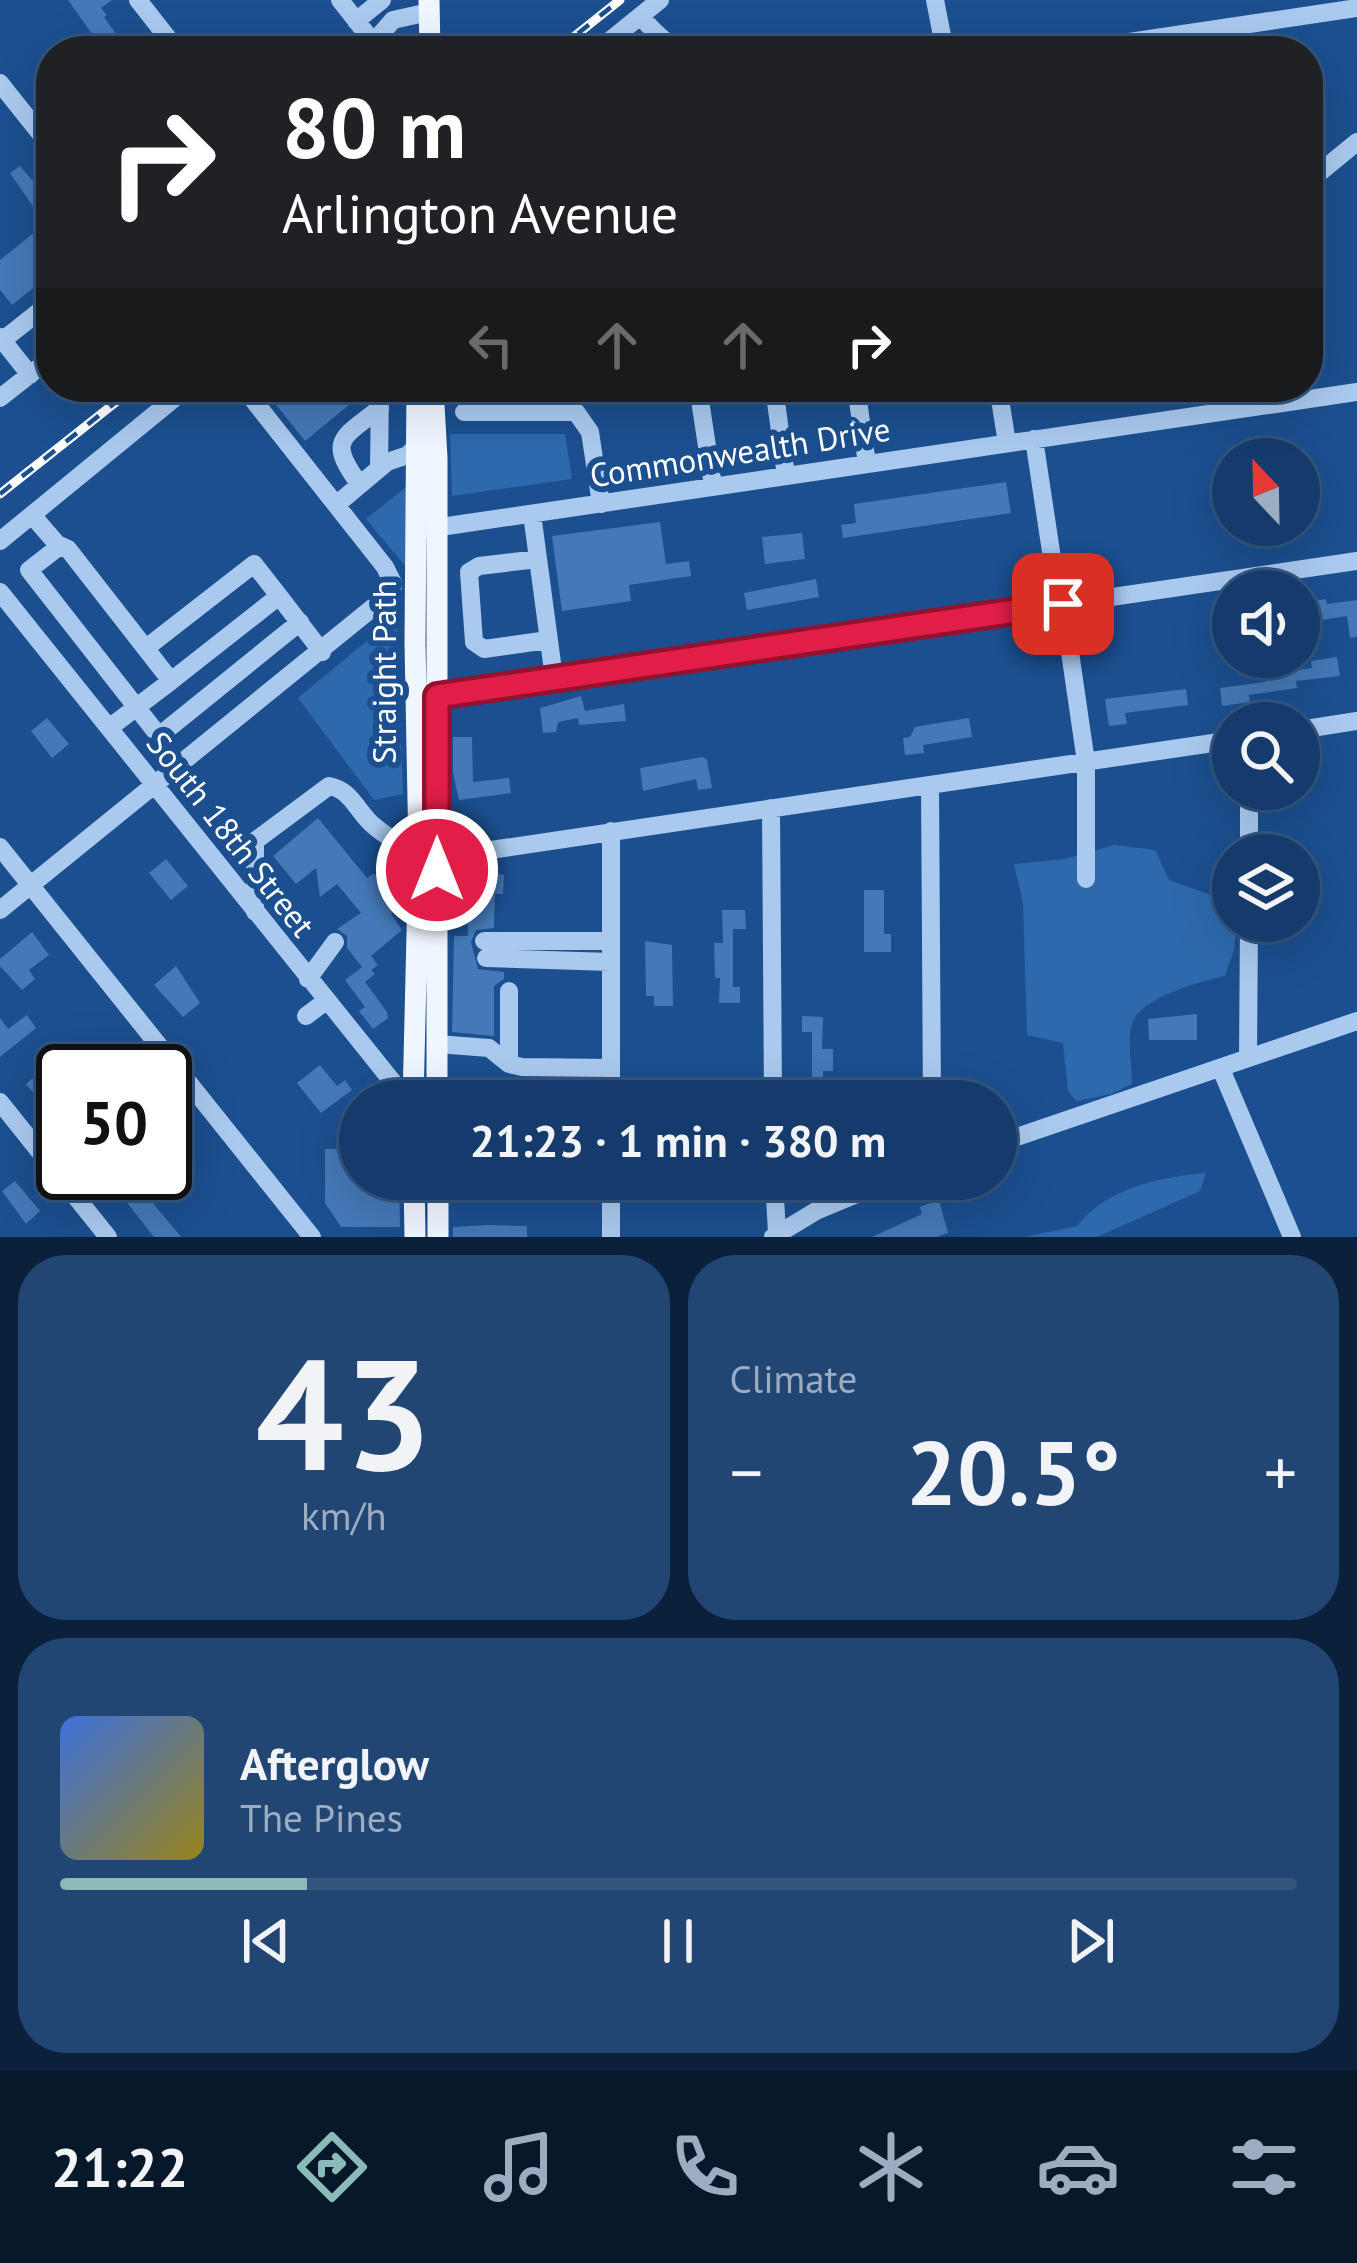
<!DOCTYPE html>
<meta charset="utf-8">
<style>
body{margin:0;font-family:"PT Sans",sans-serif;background:#214673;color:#f1f3f6;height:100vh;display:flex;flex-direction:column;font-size:45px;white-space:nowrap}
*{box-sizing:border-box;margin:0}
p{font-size:39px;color:#9dadc1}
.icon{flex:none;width:66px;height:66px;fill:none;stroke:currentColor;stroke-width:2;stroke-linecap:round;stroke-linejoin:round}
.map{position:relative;height:1237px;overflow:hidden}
.panel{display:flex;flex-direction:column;gap:18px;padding:18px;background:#0b203b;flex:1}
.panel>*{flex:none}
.guide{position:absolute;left:36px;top:36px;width:1287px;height:366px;border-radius:48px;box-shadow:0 12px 48px #0002,0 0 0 3px #33557e;background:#202124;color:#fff;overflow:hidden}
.needle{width:78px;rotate:338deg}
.buttons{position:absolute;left:1212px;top:438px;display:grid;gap:24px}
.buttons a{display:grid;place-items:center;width:108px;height:108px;border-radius:50%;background:#143b6b;box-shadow:0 12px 48px #0002,0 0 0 3px #33557e;font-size:60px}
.speed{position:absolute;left:36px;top:1044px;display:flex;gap:24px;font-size:60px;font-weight:700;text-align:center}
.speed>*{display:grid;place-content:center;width:156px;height:156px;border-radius:50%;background:#143b6b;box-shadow:0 12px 48px #0002,0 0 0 3px #33557e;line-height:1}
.speed .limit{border:6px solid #111;border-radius:18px;background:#fff;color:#111}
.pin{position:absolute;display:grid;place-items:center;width:102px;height:102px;color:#fff;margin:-51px;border-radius:24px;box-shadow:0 6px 18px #0006}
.me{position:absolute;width:132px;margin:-66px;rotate:0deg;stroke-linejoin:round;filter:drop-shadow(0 0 9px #0008)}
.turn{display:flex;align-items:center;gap:42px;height:252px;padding:0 48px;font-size:54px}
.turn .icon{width:156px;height:156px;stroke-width:2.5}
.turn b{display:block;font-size:84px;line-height:102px}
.lanes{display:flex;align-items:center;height:114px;padding:0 48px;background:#0003;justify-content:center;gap:60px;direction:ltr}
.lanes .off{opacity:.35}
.big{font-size:90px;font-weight:800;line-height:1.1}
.panel .tile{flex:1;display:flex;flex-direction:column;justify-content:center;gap:18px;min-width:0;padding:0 42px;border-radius:48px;background:#214673}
.panel .dial{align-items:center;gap:0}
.dial b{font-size:156px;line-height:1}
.song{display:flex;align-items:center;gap:36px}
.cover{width:144px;height:144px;border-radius:18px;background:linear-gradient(135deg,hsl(220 70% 55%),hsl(50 70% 35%))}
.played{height:12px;border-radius:6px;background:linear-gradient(90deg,#8bbbb9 20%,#33557e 20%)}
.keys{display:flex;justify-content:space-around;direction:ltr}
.heat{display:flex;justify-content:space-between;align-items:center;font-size:66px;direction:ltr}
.panel .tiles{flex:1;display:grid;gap:18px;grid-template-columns:1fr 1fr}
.tile:last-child{grid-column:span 2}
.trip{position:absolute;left:339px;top:1080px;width:678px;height:120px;border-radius:60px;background:#143b6b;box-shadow:0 12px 48px #0002,0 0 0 3px #33557e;font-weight:800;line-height:120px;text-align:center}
.tab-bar{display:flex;height:192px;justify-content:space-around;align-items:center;background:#08182b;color:#9dadc1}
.tab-bar .icon{width:84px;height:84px}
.tab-bar .on{color:#8bbbb9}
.tab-bar b{font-size:54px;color:#f1f3f6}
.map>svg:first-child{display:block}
.green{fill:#2e69ad}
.building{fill:#4478b7}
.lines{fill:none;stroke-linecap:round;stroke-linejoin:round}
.minor{stroke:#a9c9ee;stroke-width:18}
.major{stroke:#f0f6ff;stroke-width:21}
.rail-casing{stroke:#fff;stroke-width:9}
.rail{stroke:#1b4f8f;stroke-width:4.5;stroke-dasharray:14;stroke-linecap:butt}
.route-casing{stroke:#92132f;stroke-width:30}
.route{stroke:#e11d48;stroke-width:21}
.labels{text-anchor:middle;stroke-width:12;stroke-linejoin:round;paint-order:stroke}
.street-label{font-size:33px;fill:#fff;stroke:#1b4f8f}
</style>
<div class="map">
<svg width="1357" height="1237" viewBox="0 0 1357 1237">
<rect width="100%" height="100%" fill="#1b4f8f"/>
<path class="green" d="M 450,434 L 565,434 L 572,479 L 452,496 Z
M 406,487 L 406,567 L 366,519 Z
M 397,616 L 403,794 L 374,800 L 298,698 Z
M 1114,845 L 1155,850 L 1169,880 L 1233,903 L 1233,921 L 1237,921 L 1234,950 L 1225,976 C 1201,981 1139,998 1132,1024 C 1127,1041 1132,1066 1132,1084 L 1111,1094 L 1076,1101 L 1068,1091 L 1063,1043 L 1027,1035 L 1023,903 L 1014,864 L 1065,859 Z
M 1206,1173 L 1200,1191 L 1097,1237 L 1024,1237 L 1077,1226 C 1107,1188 1159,1177 1206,1173 Z"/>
<path class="building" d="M 68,0 L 112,0 L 101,8 L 107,15 L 104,17 L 128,51 L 104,51 Z
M 20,166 L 51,202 L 51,274 L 12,305 L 0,290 L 0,260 L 45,224 L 10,173 Z
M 262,387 L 367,387 L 366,391 L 305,441 Z
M 1006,482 L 1011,513 L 843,538 L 841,525 L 856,523 L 854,504 Z
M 660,522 L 666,564 L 689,561 L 691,576 L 629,585 L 631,601 L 562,611 L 552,536 Z
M 802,533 L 805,559 L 765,564 L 762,537 Z
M 816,579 L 819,597 L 747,610 L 744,593 Z
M 1326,599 L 1327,604 L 1357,600 L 1357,637 L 1350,638 L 1347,616 L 1304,623 L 1301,603 Z
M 1337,657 L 1340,676 L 1296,681 L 1297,688 L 1249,695 L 1250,702 L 1222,706 L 1220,688 L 1265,682 L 1264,676 L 1277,674 L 1286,667 L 1291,671 L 1312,668 L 1311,661 Z
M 1186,689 L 1188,705 L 1125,713 L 1127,724 L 1109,726 L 1105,699 Z
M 581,696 L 585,711 L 624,704 L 626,721 L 579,725 L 578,718 L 558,722 L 556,732 L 543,733 L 540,708 Z
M 47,718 L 69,744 L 52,758 L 31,731 Z
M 969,718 L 972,737 L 923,745 L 924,753 L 905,755 L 903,738 L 910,737 L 915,727 Z
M 453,737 L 472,737 L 473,782 L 509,778 L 511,793 L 459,800 L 453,773 Z
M 703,757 L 707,760 L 712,788 L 698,790 L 696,779 L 643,791 L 640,768 Z
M 318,818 L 367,878 L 374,873 L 399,908 L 391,914 L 402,930 L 371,956 L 378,965 L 371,970 L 375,974 L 365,982 L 387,1012 L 388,1018 L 373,1029 L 359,1011 L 365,1007 L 345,980 L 362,967 L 347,948 L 347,936 L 337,929 L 361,913 L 337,884 L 320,897 L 316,868 L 296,884 L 273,856 Z
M 166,859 L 188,886 L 171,900 L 149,873 Z
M 487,871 L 504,875 L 503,894 L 495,894 L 494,928 L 476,930 L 471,942 L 478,969 L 504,972 L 504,979 L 494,986 L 494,1036 L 452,1032 L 454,936 L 468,936 L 466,874 L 487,875 Z
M 864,890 L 884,890 L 884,934 L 891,934 L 891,952 L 864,952 Z
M 722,910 L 745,910 L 746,929 L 733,929 L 733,987 L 740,987 L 740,1003 L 719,1003 L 720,978 L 715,978 L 714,943 L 723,943 Z
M 32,932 L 49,955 L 29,970 L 35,979 L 22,990 L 0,966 L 0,959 Z
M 645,941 L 672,945 L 673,1006 L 654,1006 L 654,996 L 646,996 Z
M 176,966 L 200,1003 L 183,1017 L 154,985 Z
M 1197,1014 L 1197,1040 L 1149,1040 L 1148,1019 Z
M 27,1015 L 36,1028 L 0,1057 L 0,1018 L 8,1029 Z
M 802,1016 L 823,1017 L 822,1049 L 833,1049 L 833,1071 L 823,1071 L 823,1101 L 801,1101 L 801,1084 L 812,1084 L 812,1032 L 802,1032 Z
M 320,1065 L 337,1086 L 345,1080 L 352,1090 L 321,1113 L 297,1083 Z
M 44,1069 L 53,1079 L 48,1083 L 63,1101 L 63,1128 L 26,1084 Z
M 325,1149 L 360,1149 L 360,1179 L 399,1179 L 400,1227 L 341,1227 L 325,1203 Z
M 112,1173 L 128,1173 L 181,1237 L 154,1237 L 107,1177 Z
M 15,1181 L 40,1211 L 26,1224 L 2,1191 Z
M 939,1200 L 948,1233 L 937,1237 L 872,1237 L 922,1214 L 920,1207 Z
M 487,1225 L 527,1226 L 527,1237 L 453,1237 L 453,1227 Z"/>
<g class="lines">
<path class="minor" d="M 138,0 L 178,51
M 340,0 L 380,51
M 935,0 L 945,51
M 640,16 C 679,59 673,44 722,51
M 356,21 L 382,0
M 373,43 L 393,20 L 429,12
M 597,51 L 660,0
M 1069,51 L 1357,8
M 0,83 L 51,147
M 1308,182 L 1357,142
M 0,337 L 30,375
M 3,340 L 51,302
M 698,387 L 713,486
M 774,387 L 786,476
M 856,387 L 867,464
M 998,387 L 1007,443
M 0,398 L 51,358
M 464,412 L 576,412 L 590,432 L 601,504
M 1034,439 L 1055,578
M 379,469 L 380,387
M 360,485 C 327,440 341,439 380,408
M 336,505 L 387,462 L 408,455 L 417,445
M 532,514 L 554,678
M 32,515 L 57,544 L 68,549 L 171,681 L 109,728
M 427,529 L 1357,392
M 0,541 L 188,387
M 60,546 L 29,570 L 159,736 L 300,622
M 538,559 L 479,566 L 469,572 L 474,642 L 484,649 L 548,640
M 0,592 L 396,1086 L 426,1101
M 1063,604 L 1086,762 L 1086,879
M 146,648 L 254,564 L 279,596
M 171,681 L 279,596 L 322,652
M 437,696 L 1357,561
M 1299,730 L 1357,721
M 930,785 L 932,1101
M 771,808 L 773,1101
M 611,831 L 611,1101
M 0,847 L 312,1237
M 1249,855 L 1249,789
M 0,910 L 392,592 L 393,583 L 385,567 L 243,387
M 255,912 L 255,841 L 329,786 C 352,790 357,812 374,826 C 393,842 412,850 437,858 L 1233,740
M 484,941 L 611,941
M 486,958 L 611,962
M 308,979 L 335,942
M 509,991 L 509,1064
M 306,1016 L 326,1001
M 437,1044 L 489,1048 L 509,1064 L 522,1067 L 611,1068
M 1248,1058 L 1249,921
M 1221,1069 L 1292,1237
M 0,1102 L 108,1237
M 996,1144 L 1357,1021
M 611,1179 L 611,1237
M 774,1179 L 777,1233
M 773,1237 L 816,1211 L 893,1179"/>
<path class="major" d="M 429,0 L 430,51
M 433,387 L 437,458 L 437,1101
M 413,1101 L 419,852 L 415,643 L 417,387
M 414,1179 L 415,1237
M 438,1179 L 438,1237"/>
<g class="rail-casing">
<path id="rail" d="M 556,51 L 620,0
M 0,494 L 135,387"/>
</g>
<use href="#rail" class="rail"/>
</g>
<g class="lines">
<g class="route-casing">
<path id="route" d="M 437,870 L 437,696 L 1063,604"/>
</g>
<use href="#route" class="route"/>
</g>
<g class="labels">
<g class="street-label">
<text transform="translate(740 452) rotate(-9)" y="12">Commonwealth Drive</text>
<text transform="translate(384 672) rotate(-90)" y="12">Straight Path</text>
<text transform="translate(231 834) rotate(52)" y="12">South 18th Street</text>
</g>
</g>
</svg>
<div class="buttons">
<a><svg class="needle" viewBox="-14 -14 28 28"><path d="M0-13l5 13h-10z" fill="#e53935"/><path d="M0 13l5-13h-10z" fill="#9dadc1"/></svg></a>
<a><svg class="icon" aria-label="sound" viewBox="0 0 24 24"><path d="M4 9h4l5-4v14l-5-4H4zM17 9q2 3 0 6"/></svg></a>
<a><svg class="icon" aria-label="search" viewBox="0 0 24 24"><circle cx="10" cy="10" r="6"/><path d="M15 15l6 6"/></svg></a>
<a><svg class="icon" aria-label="layers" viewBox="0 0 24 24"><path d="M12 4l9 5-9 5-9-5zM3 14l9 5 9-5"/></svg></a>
</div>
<div class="speed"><div class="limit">50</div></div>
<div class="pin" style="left:1063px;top:604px;background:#d93025"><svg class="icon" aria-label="arrive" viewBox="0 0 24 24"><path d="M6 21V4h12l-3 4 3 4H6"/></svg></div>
<svg class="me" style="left:437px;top:870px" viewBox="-20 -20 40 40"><circle r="17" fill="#e11d48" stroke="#fff" stroke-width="3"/><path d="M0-11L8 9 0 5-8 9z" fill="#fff"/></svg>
<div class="trip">21:23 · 1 min · 380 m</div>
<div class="guide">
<div class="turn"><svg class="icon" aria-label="right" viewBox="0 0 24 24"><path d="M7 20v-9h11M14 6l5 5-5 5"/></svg><div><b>80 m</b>Arlington Avenue</div></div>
<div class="lanes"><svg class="icon off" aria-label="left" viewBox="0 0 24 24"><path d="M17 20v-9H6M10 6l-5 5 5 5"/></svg><svg class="icon off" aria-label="ahead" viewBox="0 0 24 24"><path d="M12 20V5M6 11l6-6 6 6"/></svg><svg class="icon off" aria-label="ahead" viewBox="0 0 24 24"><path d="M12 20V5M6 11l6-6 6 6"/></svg><svg class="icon" aria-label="right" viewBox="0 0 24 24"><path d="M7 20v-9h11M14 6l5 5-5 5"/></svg></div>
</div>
</div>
<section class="panel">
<div class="tiles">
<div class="tile dial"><b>43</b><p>km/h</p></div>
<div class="tile"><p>Climate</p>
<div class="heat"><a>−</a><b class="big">20.5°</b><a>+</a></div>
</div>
<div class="tile">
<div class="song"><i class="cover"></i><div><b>Afterglow</b><p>The Pines</p></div></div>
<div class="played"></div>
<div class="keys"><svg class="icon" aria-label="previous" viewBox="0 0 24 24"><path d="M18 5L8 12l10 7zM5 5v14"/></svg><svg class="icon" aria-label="pause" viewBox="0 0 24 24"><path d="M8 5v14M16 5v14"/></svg><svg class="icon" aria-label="next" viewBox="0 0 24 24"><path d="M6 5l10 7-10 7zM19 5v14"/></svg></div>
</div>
</div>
</section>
<nav class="tab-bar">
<b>21:22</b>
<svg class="icon on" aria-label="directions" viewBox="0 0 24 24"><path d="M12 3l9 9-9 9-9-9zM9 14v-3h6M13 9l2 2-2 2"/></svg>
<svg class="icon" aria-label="music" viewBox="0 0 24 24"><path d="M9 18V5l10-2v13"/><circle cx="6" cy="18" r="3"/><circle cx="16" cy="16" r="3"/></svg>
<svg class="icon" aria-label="phone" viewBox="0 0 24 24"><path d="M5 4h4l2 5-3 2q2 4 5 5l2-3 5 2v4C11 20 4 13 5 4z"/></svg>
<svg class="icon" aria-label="climate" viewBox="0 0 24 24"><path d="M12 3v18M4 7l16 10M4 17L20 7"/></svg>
<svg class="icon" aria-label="car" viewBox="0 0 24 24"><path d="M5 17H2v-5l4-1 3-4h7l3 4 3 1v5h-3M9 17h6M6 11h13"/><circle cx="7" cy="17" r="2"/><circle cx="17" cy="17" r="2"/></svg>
<svg class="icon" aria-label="filters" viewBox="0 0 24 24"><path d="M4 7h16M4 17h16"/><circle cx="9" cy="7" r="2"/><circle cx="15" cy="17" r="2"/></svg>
</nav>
